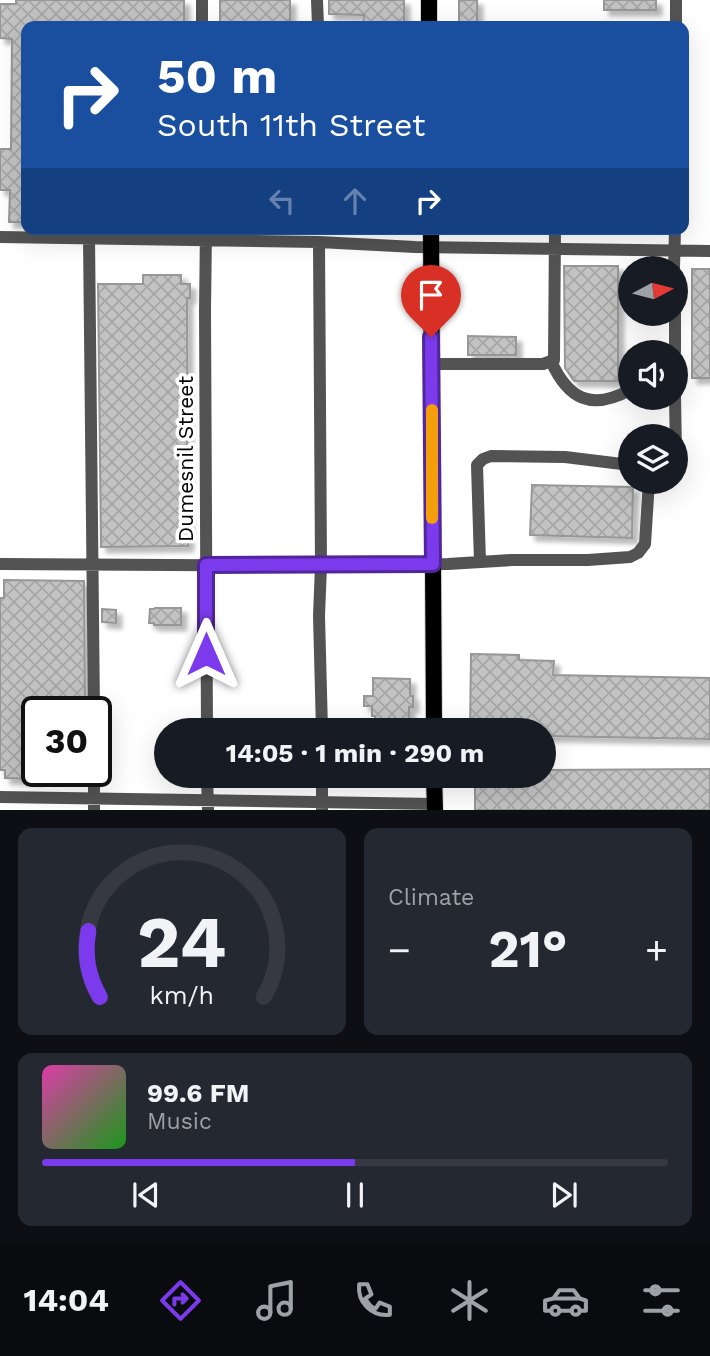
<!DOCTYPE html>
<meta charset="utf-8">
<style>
body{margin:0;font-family:"Work Sans",sans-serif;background:#242831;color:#f1f3f6;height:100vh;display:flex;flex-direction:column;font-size:26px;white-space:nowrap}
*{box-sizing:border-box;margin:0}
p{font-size:23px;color:#9ea1a6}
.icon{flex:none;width:38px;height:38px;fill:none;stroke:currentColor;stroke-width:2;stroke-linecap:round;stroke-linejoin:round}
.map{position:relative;height:810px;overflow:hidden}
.side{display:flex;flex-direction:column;gap:18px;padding:18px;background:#0d0f14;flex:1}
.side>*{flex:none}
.banner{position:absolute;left:21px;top:21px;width:668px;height:214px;border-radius:14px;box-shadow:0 7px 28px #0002;background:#1a4fa0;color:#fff;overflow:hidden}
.needle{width:46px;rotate:83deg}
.buttons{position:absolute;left:618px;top:256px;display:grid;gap:14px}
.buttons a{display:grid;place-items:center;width:70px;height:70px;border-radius:50%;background:#171b24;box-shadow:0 7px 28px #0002;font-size:35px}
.speed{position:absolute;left:21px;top:696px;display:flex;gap:14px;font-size:35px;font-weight:700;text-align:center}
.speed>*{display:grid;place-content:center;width:91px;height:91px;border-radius:50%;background:#171b24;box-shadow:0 7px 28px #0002;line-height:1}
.speed .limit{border:4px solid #111;border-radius:10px;background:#fff;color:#111}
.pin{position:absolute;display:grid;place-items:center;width:60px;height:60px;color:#fff;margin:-72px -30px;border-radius:50% 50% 50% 0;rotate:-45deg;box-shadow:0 0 7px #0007}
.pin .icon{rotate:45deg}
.me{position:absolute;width:77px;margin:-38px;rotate:0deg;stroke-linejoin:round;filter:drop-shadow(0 0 5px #0008)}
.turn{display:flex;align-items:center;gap:24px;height:147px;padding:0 21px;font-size:32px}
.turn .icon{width:91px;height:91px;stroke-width:2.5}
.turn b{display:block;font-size:49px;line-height:60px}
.lanes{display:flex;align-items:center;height:66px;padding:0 21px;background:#0003;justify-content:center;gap:35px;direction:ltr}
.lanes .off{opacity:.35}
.big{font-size:52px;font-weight:700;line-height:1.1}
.side .tile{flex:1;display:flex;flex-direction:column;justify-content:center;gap:10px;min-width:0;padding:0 24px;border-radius:14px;background:#242831}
.side .dial{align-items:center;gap:0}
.dial svg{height:182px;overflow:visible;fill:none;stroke:#363941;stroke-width:7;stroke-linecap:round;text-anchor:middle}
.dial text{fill:#f1f3f6;stroke:none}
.song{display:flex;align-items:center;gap:21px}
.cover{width:84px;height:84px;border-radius:10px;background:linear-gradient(135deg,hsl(320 70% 55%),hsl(120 70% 35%))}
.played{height:7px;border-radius:4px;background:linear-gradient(90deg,#7c3aed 50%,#363941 50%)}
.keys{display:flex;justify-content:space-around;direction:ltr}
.heat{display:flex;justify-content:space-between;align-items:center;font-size:38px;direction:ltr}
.side .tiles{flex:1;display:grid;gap:18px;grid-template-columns:1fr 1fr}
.tile:last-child{grid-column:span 2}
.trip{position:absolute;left:154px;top:718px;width:402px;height:70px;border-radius:35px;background:#171b24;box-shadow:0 7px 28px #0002;font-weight:700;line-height:70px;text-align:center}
.dock{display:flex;height:112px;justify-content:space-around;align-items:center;background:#090b0e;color:#9ea1a6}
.dock .icon{width:49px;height:49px}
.dock .current{color:#7c3aed}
.dock b{font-size:32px;color:#f1f3f6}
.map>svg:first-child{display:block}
.building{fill:url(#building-cross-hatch);stroke:#979797;stroke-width:2;filter:url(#shadow)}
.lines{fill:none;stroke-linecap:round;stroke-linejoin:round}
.major-casing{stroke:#dbdbdb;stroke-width:18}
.minor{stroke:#535353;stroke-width:12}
.major{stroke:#000;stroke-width:16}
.route-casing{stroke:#51269a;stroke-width:18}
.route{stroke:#7c3aed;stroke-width:12}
.slow{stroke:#f59e0b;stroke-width:12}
.labels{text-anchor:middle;stroke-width:7;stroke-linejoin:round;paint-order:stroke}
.street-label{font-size:21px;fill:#000;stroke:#fff}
</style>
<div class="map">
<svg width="710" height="810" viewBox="0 0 710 810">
<defs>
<pattern id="building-cross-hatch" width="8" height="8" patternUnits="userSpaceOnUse" patternTransform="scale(1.75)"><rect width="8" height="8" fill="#c3c3c3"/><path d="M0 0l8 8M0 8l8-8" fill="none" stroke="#a6a6a6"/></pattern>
<filter id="shadow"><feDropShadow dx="5.5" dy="5.5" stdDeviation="2" flood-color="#0004"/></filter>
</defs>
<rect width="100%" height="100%" fill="#fff"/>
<path class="building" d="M 16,0 L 184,0 L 184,26 L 26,26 L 26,222 L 9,222 L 10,190 L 0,190 L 0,149 L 11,149 L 12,39 L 0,38 L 0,4 L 16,4 Z
M 220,0 L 290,0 L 290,26 L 220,26 Z
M 329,0 L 404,0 L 404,26 L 363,26 L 364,15 L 329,14 Z
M 459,0 L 477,0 L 477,26 L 459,26 Z
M 604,0 L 656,0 L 656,10 L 604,10 Z
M 564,266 L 618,266 L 618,381 L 574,381 L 565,368 Z
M 692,269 L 710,269 L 710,378 L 692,378 Z
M 143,275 L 181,275 L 181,284 L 190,284 L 190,298 L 187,298 L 188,546 L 101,547 L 98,284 L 143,284 Z
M 468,336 L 516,337 L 516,355 L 468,355 Z
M 532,485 L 633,487 L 632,538 L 530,535 Z
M 4,580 L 84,581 L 85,712 L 37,712 L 37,779 L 5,778 L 5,770 L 0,770 L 0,598 L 4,598 Z
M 155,608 L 181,608 L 181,625 L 154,625 L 154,623 L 149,623 L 150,609 L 154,609 Z
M 102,609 L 116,610 L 116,623 L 102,622 Z
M 471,654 L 519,655 L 519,660 L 554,661 L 553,675 L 710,678 L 710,739 L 544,736 L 544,730 L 470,730 Z
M 373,678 L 410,679 L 410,696 L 413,696 L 413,707 L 409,707 L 409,719 L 375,720 L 375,716 L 372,716 L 372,706 L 364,706 L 364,696 L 373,696 Z
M 710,769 L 710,810 L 475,810 L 475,775 L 544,775 L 544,770 Z"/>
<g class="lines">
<g class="major-casing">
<path id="major" d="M 429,0 L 429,26
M 431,229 L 434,730
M 434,775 L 435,810"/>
</g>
<path class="minor" d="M 202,0 L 202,26
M 317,0 L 318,26
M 676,26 L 676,0
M 206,229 L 205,311 L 207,730
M 0,237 L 319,242 L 415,247 L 710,251
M 89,238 L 94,712
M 319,242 L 321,566 L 319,616 L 322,730
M 674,268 L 675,229
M 675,313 L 675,352
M 551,361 C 568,399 591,411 630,390
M 431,364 L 543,364 L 554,360 L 555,229
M 675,397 L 676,452
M 480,562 L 477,465 L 483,459 L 491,456 L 565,457 L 630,465
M 0,564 L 321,566 L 448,564 L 512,560 L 588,560 L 630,557 L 638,553 L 645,544 L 649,481
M 207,775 L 208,810
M 322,775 L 322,810
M 0,797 L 435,804
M 94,810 L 94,772"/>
<use href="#major" class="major"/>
</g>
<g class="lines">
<g class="route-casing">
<path id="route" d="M 206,654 L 206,565 L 433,564 L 431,337"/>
</g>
<use href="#route" class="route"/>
<path class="slow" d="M 432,410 L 432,518"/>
</g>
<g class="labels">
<g class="street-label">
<text transform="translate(186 459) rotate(-90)" y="7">Dumesnil Street</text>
</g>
</g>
</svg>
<div class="buttons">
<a><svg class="needle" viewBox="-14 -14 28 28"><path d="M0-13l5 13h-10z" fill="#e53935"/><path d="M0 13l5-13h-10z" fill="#9ea1a6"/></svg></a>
<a><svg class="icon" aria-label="sound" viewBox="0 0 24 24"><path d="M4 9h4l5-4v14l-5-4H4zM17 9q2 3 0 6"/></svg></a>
<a><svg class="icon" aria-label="layers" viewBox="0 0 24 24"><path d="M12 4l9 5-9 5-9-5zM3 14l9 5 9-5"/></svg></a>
</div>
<div class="speed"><div class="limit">30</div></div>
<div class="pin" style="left:431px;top:337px;background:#d93025"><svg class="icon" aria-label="arrive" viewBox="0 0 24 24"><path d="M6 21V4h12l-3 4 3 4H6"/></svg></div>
<svg class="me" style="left:206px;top:654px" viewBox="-20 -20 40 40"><path d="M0-17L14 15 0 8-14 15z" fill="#7c3aed" stroke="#fff" stroke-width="4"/></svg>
<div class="trip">14:05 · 1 min · 290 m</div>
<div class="banner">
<div class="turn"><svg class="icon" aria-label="right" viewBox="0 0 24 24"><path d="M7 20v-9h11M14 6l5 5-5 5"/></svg><div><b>50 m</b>South 11th Street</div></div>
<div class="lanes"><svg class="icon off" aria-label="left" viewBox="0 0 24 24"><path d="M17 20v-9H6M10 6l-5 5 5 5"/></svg><svg class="icon off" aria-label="ahead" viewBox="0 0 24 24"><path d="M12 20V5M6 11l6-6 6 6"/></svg><svg class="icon" aria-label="right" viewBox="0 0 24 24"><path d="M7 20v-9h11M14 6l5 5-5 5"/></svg></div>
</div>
</div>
<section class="side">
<div class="tiles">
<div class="tile dial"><svg viewBox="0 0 100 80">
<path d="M14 69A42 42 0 1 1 86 69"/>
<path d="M14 69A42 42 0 0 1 9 40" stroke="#7c3aed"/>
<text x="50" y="56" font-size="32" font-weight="700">24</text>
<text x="50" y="72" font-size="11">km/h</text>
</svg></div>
<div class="tile"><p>Climate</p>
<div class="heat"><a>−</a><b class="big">21°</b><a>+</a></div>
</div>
<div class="tile">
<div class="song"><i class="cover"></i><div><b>99.6 FM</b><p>Music</p></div></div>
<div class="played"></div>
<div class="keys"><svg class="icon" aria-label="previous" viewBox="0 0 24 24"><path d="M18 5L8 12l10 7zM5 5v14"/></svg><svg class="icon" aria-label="pause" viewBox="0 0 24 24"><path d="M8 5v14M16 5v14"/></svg><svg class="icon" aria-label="next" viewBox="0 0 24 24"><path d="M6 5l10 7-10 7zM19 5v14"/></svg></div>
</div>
</div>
</section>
<nav class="dock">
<b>14:04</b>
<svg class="icon current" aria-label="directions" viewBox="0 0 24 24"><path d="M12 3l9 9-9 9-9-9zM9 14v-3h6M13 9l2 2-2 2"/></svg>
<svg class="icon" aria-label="music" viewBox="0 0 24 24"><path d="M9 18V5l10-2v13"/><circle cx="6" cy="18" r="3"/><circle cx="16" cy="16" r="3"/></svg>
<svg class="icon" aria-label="phone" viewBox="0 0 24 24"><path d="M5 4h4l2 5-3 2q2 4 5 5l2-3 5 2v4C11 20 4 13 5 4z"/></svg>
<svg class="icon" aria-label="climate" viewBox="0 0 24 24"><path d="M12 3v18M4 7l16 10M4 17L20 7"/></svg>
<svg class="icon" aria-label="car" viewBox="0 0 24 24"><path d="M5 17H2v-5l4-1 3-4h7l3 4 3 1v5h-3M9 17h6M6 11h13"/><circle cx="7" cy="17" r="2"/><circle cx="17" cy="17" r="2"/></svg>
<svg class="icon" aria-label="filters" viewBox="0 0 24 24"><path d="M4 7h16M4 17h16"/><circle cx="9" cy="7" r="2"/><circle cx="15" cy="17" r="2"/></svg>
</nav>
